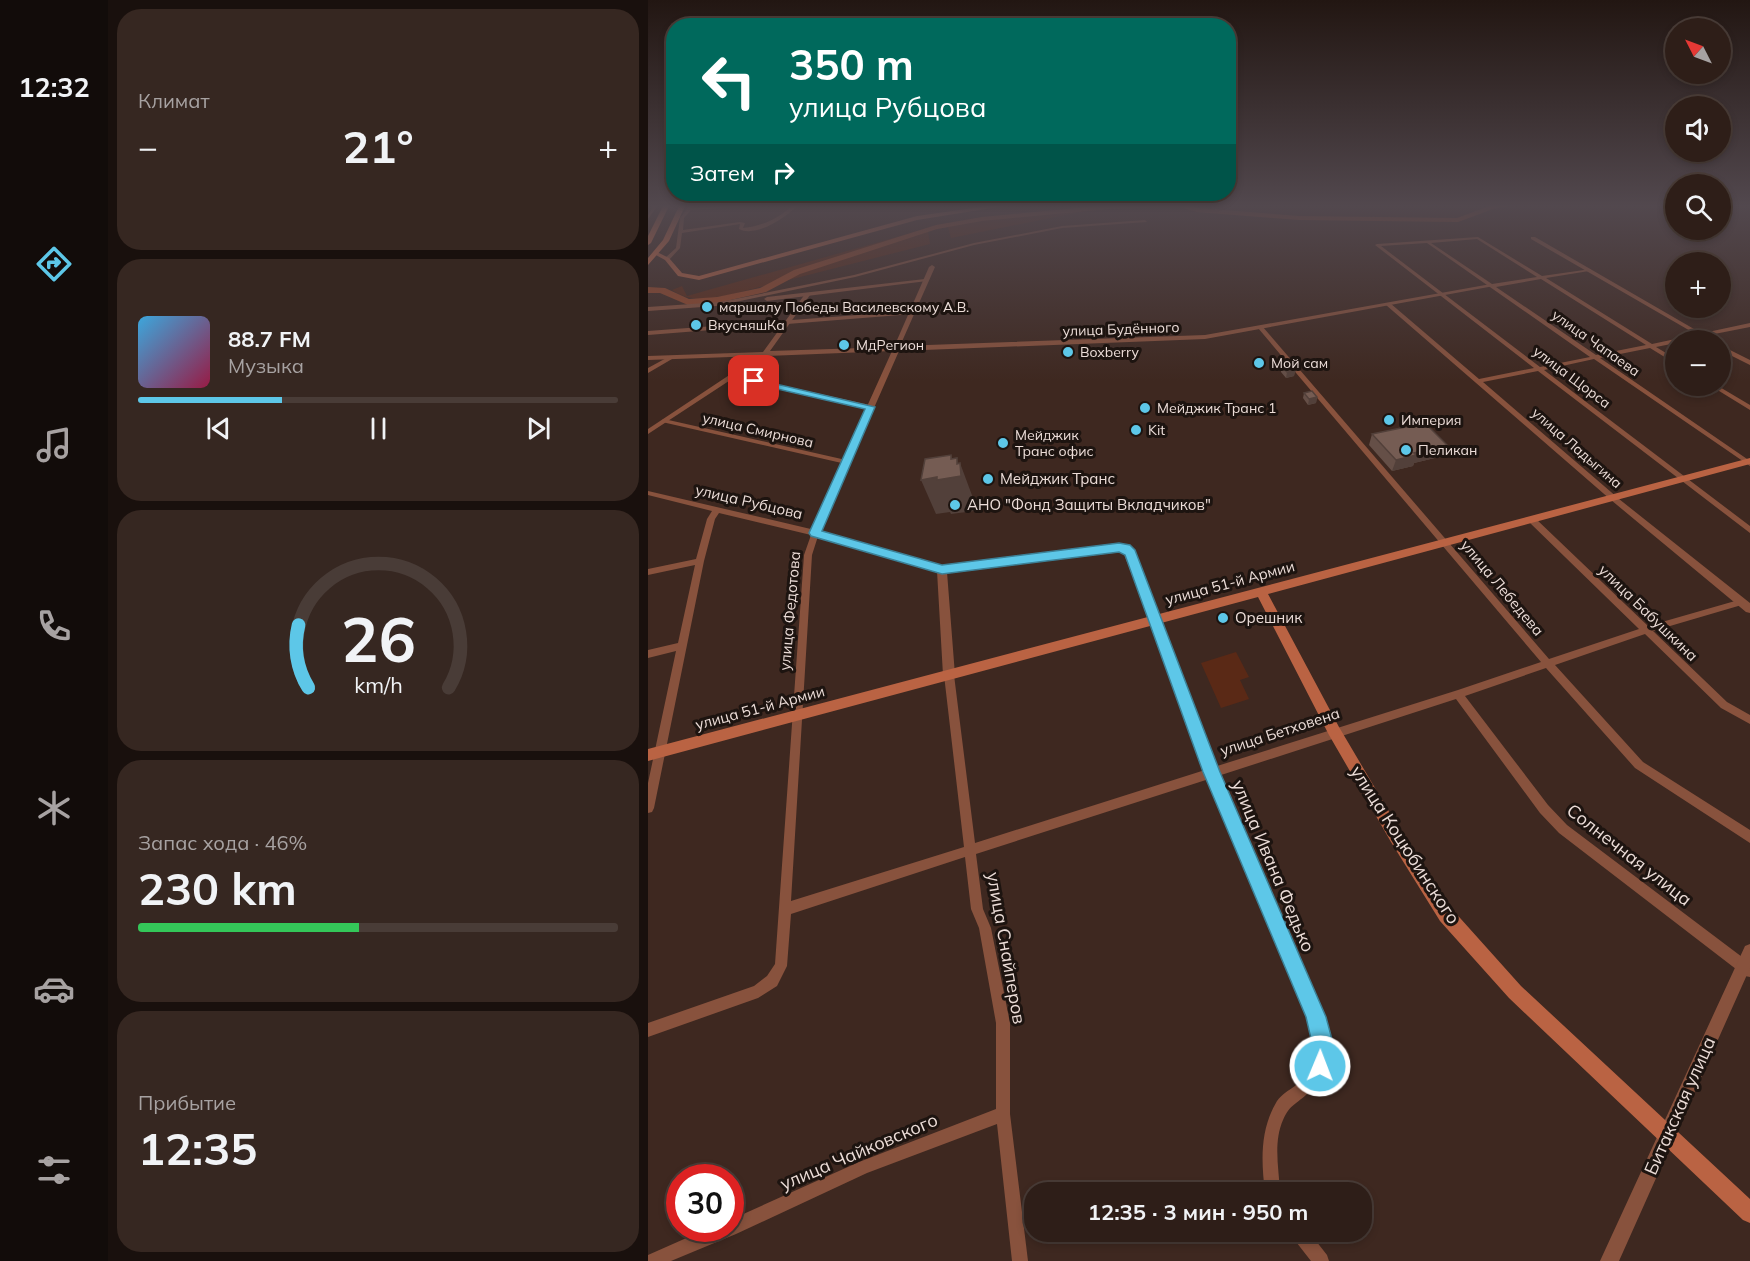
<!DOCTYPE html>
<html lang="ru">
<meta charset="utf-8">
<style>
body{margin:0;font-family:Mulish,sans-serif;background:#362721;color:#f1f3f6;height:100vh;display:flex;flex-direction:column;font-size:22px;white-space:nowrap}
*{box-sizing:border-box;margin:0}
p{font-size:20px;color:#a7a2a2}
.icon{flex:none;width:33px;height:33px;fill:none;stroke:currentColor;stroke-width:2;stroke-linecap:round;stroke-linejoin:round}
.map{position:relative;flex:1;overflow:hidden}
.side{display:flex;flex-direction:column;gap:9px;padding:9px;background:#19100d;width:540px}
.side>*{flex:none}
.banner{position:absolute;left:18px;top:18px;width:570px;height:183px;border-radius:24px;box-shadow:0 3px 9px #0003,0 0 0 2px #493c37;background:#00695c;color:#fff;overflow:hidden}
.needle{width:39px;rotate:312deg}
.fabs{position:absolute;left:1017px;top:18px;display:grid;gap:12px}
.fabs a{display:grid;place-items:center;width:66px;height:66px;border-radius:50%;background:#2e1e18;box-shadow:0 3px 9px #0003,0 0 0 2px #493c37;font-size:30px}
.speed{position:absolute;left:18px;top:1164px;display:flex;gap:12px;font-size:30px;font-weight:700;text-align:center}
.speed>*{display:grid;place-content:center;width:78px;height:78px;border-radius:50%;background:#2e1e18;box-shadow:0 3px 9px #0003,0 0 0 2px #493c37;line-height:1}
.speed .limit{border:9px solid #d22;background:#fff;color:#111}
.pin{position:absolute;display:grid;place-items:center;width:51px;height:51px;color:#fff;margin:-26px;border-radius:12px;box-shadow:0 3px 9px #0006}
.me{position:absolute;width:66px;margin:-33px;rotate:1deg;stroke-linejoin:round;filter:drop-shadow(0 0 4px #0008)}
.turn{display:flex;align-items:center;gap:21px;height:126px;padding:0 24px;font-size:27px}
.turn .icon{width:78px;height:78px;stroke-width:2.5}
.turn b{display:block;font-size:42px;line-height:51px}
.then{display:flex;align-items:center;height:57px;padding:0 24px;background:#0003;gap:12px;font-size:22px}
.big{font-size:45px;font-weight:700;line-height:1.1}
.side .card{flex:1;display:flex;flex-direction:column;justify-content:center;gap:9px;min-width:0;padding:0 21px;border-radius:24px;background:#362721}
.side .dial{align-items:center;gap:0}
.dial svg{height:156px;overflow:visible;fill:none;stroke:#493c37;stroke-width:7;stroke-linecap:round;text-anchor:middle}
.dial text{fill:#f1f3f6;stroke:none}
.song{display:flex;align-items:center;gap:18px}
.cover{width:72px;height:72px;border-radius:9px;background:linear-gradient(135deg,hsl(200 70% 55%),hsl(340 70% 35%))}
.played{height:6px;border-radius:3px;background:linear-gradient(90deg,#5dc7e8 30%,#493c37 30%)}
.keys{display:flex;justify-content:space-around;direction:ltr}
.heat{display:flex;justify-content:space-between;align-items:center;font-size:33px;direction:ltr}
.charge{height:9px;border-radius:4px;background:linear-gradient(90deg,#34c759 46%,#493c37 0)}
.trip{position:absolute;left:376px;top:1182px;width:348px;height:60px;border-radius:24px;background:#2e1e18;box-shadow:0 3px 9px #0003,0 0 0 2px #493c37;font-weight:700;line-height:60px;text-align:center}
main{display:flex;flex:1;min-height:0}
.dock{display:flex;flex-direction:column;width:108px;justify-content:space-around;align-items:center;background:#120c0a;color:#a7a2a2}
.dock .icon{width:42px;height:42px}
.dock .current{color:#5dc7e8}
.dock b{font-size:27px;color:#f1f3f6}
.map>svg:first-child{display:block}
.green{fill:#5a2916}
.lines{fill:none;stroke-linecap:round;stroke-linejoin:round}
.river{fill:#974626;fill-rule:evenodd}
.minor{fill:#88523d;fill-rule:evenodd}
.tertiary{fill:#88523d;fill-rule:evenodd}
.secondary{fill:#ba6343;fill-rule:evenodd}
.primary{fill:#e07045;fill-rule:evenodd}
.wall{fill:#654f47}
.shaded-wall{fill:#52403a}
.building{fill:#755c53;stroke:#52403a;stroke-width:1.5}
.route{fill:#5dc7e8;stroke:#3c8197;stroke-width:1.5}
.poi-dot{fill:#5dc7e8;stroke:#1d1410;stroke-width:2}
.labels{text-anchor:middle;stroke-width:6;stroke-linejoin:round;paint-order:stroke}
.far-poi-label{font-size:14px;fill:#ecddd8;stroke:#1d1410;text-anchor:start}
.far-street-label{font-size:14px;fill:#ecddd8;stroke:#1d1410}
.poi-label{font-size:15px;fill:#ecddd8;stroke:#1d1410;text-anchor:start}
.street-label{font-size:15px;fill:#ecddd8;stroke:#1d1410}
.near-street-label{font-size:18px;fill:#ecddd8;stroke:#1d1410}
</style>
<main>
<nav class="dock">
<b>12:32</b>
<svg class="icon current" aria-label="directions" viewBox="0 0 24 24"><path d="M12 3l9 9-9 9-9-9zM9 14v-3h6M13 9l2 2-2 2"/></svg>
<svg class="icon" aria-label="music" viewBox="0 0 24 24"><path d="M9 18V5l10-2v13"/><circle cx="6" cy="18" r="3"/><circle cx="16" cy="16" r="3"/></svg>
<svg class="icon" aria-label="phone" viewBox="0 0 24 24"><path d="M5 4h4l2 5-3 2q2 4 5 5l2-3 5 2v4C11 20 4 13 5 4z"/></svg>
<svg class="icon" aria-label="climate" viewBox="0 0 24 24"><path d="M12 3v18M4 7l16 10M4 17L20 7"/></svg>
<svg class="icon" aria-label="car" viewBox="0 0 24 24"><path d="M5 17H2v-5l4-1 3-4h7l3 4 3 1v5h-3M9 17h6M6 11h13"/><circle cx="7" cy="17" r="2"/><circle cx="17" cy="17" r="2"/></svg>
<svg class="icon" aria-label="filters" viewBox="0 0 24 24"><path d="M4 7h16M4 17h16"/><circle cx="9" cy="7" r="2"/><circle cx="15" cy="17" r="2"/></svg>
</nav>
<section class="side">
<div class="card"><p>Климат</p>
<div class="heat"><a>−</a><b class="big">21°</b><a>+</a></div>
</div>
<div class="card">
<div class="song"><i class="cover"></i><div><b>88.7 FM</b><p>Музыка</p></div></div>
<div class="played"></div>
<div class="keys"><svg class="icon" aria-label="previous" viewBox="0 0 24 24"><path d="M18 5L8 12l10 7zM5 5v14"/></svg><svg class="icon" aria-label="pause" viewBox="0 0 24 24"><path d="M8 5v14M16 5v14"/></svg><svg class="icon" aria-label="next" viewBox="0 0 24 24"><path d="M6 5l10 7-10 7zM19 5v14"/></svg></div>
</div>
<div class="card dial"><svg viewBox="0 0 100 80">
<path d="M14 69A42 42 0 1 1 86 69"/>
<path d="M14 69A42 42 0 0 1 9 37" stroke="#5dc7e8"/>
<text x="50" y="56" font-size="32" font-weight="700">26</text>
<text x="50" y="72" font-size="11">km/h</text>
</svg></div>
<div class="card"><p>Запас хода · 46%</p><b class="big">230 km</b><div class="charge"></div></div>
<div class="card"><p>Прибытие</p><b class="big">12:35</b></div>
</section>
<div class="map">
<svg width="1102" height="1261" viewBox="0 0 1102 1261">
<rect width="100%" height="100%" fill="#3e2820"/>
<path class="green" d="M 442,204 L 479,204 L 476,209 L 448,209 L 303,238 L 300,227 L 280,231 L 282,244 L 81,295 C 59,298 43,303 24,290 L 34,286 L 39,296 L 288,226 L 332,218 L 420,211 Z
M 588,652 L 601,677 L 592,680 L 601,699 L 573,708 L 553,663 Z"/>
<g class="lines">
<path class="river" d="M 539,204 L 550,208 L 651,216 L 809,218 L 844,205 L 873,204 L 845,209 L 810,222 L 651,220 L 549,212 L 532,207 L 460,209 L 334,221 L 289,229 L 152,274 L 118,292 L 69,303 L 40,305 L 12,293 L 0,293 L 0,287 L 17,288 L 41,299 L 69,297 L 112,288 L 146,270 L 288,225 L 334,217 L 460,205 Z"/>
<path class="minor" d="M 7,204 L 11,204 L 0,219 L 0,215 Z
M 43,204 L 47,205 L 45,208 L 131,204 L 43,210 L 36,218 L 35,230 L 92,222 L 97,223 L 95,228 C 116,226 131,218 146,204 L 151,204 C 139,217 108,238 91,229 L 92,224 L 34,233 L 32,248 L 21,260 L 17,260 L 17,258 L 28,248 L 32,218 Z
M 497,220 L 499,222 L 414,228 L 326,245 L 207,277 L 68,306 L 0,311 L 0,307 L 72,302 L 206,275 L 326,243 L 414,226 Z
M 830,237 L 894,276 L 943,269 L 943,271 L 941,271 L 898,278 L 1004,344 L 1102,323 L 1102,327 L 1036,340 L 1028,340 L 1028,343 L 1008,347 L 1028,359 L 1028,364 L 1002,348 L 952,358 L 1102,461 L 1102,466 L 946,359 L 896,370 L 1102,526 L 1102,533 L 890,371 L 835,382 L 970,498 L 966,500 L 963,500 L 738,305 L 738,303 L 742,303 L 831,379 L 886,368 L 727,245 L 729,244 ZM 829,239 L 889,277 L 844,284 L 783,243 ZM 779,243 L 942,357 L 892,367 L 733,246 ZM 893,279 L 998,345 L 948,355 L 848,287 Z
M 277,279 L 279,279 L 279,281 L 119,301 L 116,299 L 119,297 Z
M 263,311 L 265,312 L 265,314 L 0,335 L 0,331 Z
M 610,326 L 614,326 L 901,659 L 991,629 L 881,522 L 880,520 L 881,518 L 887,518 L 1000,626 L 1094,599 L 1097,600 L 1098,602 L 1097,604 L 1005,631 L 1079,702 L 1102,715 L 1102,724 L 1073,708 L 997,634 L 907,665 L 995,762 L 1102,830 L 1102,843 L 987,768 L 898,668 L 817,696 L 900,805 L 919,825 L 1102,963 L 1102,977 L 1097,976 L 911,833 L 892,813 L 808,699 L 570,776 L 673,1012 C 684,1040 681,1072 660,1093 C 649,1104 642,1104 635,1120 C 625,1143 631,1169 632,1192 L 617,1192 C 613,1160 612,1129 629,1101 C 634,1094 640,1091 647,1086 C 669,1068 667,1043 661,1017 L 561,779 L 328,854 L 335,909 L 343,928 L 362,1023 L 362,1114 L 380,1261 L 364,1261 L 349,1124 L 219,1173 L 88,1234 L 23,1261 L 0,1261 L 0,1255 L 61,1228 L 82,1228 L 82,1220 L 211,1162 L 348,1109 L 348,1023 L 331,928 L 323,909 L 317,857 L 143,914 L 139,966 L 129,986 L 110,998 L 0,1037 L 0,1023 L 106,986 L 119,976 L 127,964 L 156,555 L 163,535 L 71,513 L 67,519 L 56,561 L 6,808 L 4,812 L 0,813 L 0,783 L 28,651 L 0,658 L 0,650 L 30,643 L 47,565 L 0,575 L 0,569 L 48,559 L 59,519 L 64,511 L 0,495 L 0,491 L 167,530 L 171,533 L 164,555 L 143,901 L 316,847 L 296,675 L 298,672 L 301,671 L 304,672 L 306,675 L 327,843 L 557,770 L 503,620 L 504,618 L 510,618 L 511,620 L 566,767 L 810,690 L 893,662 L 610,328 Z
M 22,356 L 25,358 L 24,359 L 0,373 L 0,368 Z
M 83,374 L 222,405 L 225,407 L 222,409 L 81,377 L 81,375 Z
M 1063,386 L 1070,386 L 1102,405 L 1102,410 Z
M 16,419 L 198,460 L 202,462 L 198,464 L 14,422 L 14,420 Z
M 643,1232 L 661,1232 L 679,1255 L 681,1261 L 663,1261 L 645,1238 Z"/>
<path class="tertiary" d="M 883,237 L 887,237 L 1065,340 L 1058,340 L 883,239 Z
M 284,265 L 287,267 L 252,346 L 557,335 L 843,284 L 846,286 L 557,339 L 251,351 L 172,531 L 294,565 L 478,545 L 483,548 L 512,620 L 511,623 L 503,623 L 475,552 L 299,572 L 307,675 L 305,678 L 301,680 L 297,678 L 295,675 L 289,571 L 164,535 L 162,533 L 244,351 L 119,356 L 0,434 L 0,429 L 110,356 L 0,360 L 0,356 L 115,352 L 157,294 L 159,293 L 162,295 L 122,351 L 246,347 L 281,267 Z
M 1072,345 L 1102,360 L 1102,365 L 1072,350 Z
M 966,495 L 1102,603 L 1102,613 L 1098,612 L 963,500 L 962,498 Z
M 1102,944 L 1102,968 L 971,1261 L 952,1261 L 1097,946 Z"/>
<path class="secondary" d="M 353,204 L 369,204 L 269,220 L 51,280 L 30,276 L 17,260 L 6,254 L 9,252 L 21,258 L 34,273 L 51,276 L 269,216 Z
M 1102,458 L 1102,464 L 620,594 L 691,727 L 753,832 L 804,909 L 873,986 L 1102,1199 L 1102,1223 L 1095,1220 L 861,998 L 792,921 L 743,842 L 681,735 L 610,597 L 0,761 L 0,749 Z"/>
<path class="primary" d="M 16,204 L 22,204 L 3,243 L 0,245 L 0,236 Z
M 32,204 L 38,204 L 21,241 L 0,265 L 0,258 L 15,240 Z"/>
</g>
<path class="wall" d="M 633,366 L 647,371 L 646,376 L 638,378 L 633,372 Z
M 656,393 L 669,397 L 668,403 L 660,405 L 655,398 Z
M 724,434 L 795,456 L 766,463 L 765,466 L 744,471 L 721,445 Z"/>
<path class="shaded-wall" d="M 647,371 L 646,376 L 638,378 L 639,372 Z
M 669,397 L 668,403 L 660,405 L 661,399 Z
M 799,445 L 795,456 L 766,463 L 765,466 L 744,471 L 748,460 L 766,453 Z
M 303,455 L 311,476 L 309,458 L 312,468 L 312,463 L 325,498 L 326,511 L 303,514 L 302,512 L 288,514 L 273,480 L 289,477 L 303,459 Z"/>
<path class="building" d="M 642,365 L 647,371 L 639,372 L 633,366 Z
M 664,391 L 669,397 L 661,399 L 656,393 Z
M 777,423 L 799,445 L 766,453 L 768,455 L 748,460 L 724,434 Z
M 303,455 L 303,459 L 309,458 L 309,464 L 312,463 L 313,476 L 289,480 L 289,477 L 273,480 L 277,459 Z"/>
<linearGradient id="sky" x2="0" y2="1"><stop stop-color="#221612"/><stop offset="0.54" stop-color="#52484e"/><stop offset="1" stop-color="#52484e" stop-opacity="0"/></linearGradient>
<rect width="1102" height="381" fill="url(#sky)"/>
<path class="route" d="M 106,379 L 227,407 L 174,531 L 294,565 L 471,543 L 482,545 L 487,550 L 572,772 L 678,1017 L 685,1043 L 680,1073 L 672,1076 L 665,1073 L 662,1066 L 664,1043 L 658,1017 L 555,772 L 477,555 L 471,552 L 294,574 L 163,536 L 161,533 L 217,409 L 103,383 L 102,381 Z"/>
<g class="poi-dot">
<circle cx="59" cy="307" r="6"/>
<circle cx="48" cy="325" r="6"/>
<circle cx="196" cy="345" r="6"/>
<circle cx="420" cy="352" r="6"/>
<circle cx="611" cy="363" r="6"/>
<circle cx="497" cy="408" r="6"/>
<circle cx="741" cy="420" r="6"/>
<circle cx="488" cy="430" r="6"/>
<circle cx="355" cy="443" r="6"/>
<circle cx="758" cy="450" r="6"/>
<circle cx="340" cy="479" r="6"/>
<circle cx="307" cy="505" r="6"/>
<circle cx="575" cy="618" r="6"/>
</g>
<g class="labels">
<g class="far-poi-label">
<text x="71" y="312">маршалу Победы Василевскому А.В.</text>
<text x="60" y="330">ВкусняшКа</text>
<text x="208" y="350">МдРегион</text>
<text x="432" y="357">Boxberry</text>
<text x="623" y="368">Мой сам</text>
<text x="509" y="413">Мейджик Транс 1</text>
<text x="753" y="425">Империя</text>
<text x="500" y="435">Kit</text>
<text x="367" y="440">Мейджик<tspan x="367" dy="16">Транс офис</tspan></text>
<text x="770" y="455">Пеликан</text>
</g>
<g class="far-street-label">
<text transform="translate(473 329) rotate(-2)" y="5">улица Будённого</text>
<text transform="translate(948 343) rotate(35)" y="5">улица Чапаева</text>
<text transform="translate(924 377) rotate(37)" y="5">улица Щорса</text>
<text transform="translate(110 430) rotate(13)" y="5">улица Смирнова</text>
<text transform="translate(929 448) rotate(41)" y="5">улица Ладыгина</text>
</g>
<g class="poi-label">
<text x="352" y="484">Мейджик Транс</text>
<text x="319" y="510">АНО "Фонд Защиты Вкладчиков"</text>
<text x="587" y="623">Орешник</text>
</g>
<g class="street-label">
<text transform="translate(101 502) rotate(13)" y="5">улица Рубцова</text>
<text transform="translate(582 583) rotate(-15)" y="5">улица 51-й Армии</text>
<text transform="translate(854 588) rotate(50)" y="5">улица Лебедева</text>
<text transform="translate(142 611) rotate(-85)" y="5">улица Федотова</text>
<text transform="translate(1000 613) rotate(44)" y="5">улица Бабушкина</text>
<text transform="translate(112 708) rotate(-15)" y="5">улица 51-й Армии</text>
<text transform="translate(632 732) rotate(-18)" y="5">улица Бетховена</text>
</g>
<g class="near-street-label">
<text transform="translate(757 845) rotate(57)" y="6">улица Коцюбинского</text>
<text transform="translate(981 855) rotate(38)" y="6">Солнечная улица</text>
<text transform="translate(625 866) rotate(67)" y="6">улица Ивана Федько</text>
<text transform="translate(358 948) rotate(80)" y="6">улица Снайперов</text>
<text transform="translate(1032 1106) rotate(-66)" y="6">Битакская улица</text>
<text transform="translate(211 1152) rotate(-23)" y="6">улица Чайковского</text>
</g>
</g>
</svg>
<div class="fabs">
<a><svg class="needle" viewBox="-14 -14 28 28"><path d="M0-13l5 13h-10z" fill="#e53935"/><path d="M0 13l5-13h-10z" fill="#a7a2a2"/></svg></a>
<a><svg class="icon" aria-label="sound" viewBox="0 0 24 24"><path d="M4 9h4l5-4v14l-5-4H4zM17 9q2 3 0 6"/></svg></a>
<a><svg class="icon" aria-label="search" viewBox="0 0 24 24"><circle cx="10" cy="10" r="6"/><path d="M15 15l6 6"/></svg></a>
<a>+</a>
<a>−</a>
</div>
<div class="speed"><div class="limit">30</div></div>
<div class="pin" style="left:106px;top:381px;background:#d93025"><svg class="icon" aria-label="arrive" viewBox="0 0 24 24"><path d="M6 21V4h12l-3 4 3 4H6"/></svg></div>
<svg class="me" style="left:672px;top:1066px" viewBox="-20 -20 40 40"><circle r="17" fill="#5dc7e8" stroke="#fff" stroke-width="3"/><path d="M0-11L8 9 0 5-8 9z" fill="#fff"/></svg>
<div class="trip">12:35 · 3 мин · 950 m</div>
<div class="banner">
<div class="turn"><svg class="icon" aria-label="left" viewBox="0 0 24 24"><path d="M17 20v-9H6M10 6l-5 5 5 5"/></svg><div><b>350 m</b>улица Рубцова</div></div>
<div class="then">Затем<svg class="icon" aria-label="right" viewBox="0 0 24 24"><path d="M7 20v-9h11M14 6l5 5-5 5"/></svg></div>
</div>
</div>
</main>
